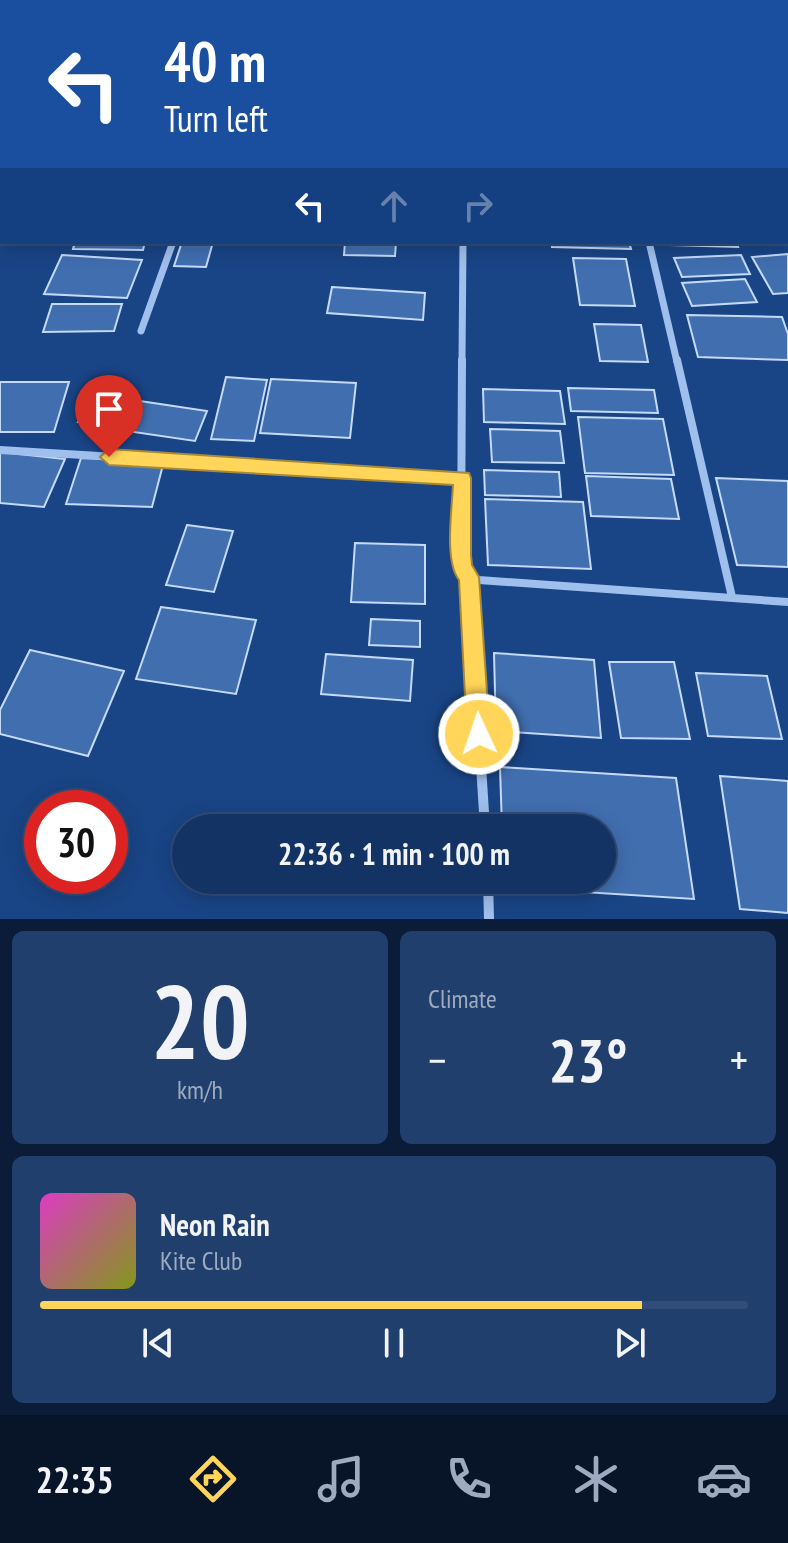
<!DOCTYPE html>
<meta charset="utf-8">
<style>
body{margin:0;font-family:"PT Sans Narrow",sans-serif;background:#203f6d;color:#f1f3f6;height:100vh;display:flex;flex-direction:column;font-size:30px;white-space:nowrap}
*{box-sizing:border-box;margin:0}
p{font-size:26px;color:#9daabf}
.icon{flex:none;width:44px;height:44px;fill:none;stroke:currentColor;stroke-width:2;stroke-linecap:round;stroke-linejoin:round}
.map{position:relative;height:919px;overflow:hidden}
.side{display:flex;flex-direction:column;gap:12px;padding:12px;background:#0a1c37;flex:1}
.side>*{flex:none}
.banner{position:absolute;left:0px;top:0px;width:788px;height:244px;box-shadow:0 4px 20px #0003,0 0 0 2px #324e78;background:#1a4fa0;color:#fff;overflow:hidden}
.speed{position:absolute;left:24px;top:790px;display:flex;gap:16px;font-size:40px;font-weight:700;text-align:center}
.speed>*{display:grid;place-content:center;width:104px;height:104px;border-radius:50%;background:#133364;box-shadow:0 4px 20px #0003,0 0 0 2px #324e78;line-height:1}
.speed .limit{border:12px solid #d22;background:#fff;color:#111}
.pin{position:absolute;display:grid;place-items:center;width:68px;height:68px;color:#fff;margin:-82px -34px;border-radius:50% 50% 50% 0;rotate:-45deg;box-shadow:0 0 8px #0007}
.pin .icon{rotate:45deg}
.me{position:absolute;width:88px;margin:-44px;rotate:357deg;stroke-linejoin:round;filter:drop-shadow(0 0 6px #0008)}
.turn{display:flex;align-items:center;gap:28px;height:168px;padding:0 32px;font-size:36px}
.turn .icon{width:104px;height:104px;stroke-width:2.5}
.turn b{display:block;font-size:56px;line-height:68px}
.lanes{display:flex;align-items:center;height:76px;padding:0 32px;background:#0003;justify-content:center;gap:40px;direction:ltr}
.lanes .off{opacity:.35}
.big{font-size:60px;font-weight:800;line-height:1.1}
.side .card{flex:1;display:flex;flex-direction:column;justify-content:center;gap:12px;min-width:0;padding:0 28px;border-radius:12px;background:#203f6d}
.side .dial{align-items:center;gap:0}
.dial b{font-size:104px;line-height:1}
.song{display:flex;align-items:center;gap:24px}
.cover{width:96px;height:96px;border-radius:12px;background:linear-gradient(135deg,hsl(310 70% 55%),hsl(70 70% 35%))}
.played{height:8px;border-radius:4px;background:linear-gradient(90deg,#ffd55a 85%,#324e78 85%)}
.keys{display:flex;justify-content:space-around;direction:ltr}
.heat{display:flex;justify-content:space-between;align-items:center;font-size:44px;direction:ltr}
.side .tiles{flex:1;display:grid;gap:12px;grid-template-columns:1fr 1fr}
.card:last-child{grid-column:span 2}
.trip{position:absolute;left:172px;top:814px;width:444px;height:80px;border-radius:40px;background:#133364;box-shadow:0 4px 20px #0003,0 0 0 2px #324e78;font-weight:800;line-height:80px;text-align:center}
.tab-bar{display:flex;height:128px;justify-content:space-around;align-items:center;background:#081428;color:#9daabf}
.tab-bar .icon{width:56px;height:56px}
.tab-bar .on{color:#ffd55a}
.tab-bar b{font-size:36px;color:#f1f3f6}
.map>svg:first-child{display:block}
.building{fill:#416eaf;stroke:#c4daf9;stroke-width:2}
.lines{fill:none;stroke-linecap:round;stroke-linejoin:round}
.street-far2{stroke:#9fbfec;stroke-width:7}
.street-far1{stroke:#9fbfec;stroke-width:8}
.street{stroke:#9fbfec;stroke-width:10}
.route{fill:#ffd55a;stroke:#a68a3a;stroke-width:2}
</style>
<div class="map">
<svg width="788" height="919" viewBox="0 0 788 919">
<rect width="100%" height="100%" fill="#194485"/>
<path class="building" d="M 75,242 L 145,242 L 143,250 L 73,249 Z
M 182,242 L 213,242 L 206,267 L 174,266 Z
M 345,242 L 396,242 L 395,256 L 344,255 Z
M 552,242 L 629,242 L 631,249 L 552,247 Z
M 670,242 L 736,242 L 738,247 L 670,245 Z
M 788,254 L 788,293 L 773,294 L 752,257 Z
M 62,255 L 142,260 L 127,298 L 44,294 Z
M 741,255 L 750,274 L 682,277 L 674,258 Z
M 573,258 L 626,259 L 635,306 L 580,305 Z
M 745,279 L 757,302 L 692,306 L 682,283 Z
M 332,287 L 425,293 L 423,320 L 327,313 Z
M 52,304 L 122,304 L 114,331 L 43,332 Z
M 687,315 L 782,317 L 788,334 L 788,360 L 698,357 Z
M 594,324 L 641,325 L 648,362 L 600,361 Z
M 226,377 L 267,380 L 254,441 L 211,439 Z
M 271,379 L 356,383 L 350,438 L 260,433 Z
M 0,382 L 69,382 L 54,432 L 0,432 Z
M 93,382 L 129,384 L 116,424 L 78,422 Z
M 568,388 L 654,390 L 658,413 L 571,411 Z
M 483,389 L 560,391 L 565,424 L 484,422 Z
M 140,401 L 207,411 L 195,441 L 127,431 Z
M 578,417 L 663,419 L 674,475 L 585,473 Z
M 490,429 L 560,431 L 564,463 L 492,462 Z
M 0,452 L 65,459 L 44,507 L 0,503 Z
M 81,458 L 164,461 L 152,507 L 66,504 Z
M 484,470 L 559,472 L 561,497 L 485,495 Z
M 586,476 L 671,479 L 679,519 L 591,516 Z
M 716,478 L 788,481 L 788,567 L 737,565 Z
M 485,499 L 583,502 L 591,569 L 488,565 Z
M 187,525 L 233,531 L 214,592 L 166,585 Z
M 355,543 L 425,545 L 425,604 L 351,602 Z
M 161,607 L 256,620 L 236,694 L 136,679 Z
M 371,619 L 420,621 L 420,647 L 369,645 Z
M 30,650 L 124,671 L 88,756 L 0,734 L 0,710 Z
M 494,653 L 594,660 L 601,738 L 496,731 Z
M 326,654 L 413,660 L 410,701 L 321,694 Z
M 609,662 L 674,662 L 690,739 L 621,738 Z
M 696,673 L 767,676 L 782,739 L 708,736 Z
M 500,767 L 676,778 L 694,899 L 503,887 L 503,880 L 602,880 L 602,828 L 502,828 Z
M 720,776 L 788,781 L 788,913 L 740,909 Z"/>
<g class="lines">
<path class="street-far2" d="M 649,242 L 677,362
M 141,331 L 173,242
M 462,362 L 463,242"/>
<path class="street-far1" d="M 462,360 L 461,555 L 465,573 L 479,580 L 788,602
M 677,360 L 732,597
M 0,450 L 462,478
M 469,577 L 471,611"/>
<path class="street" d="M 471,609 L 485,828
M 488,880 L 489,919"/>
</g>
<path class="route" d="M 109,449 L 469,473 L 471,478 L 471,555 L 472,565 L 479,577 L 490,734 L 487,742 L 479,745 L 471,742 L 467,734 L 459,580 C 444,561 452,510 453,485 L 109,465 L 100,457 Z"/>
</svg>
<div class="speed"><div class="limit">30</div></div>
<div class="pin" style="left:109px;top:457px;background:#d93025"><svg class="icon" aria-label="arrive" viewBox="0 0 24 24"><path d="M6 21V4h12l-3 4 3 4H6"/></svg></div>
<svg class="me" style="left:479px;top:734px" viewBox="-20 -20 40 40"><circle r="17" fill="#ffd55a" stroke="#fff" stroke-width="3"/><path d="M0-11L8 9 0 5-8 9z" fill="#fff"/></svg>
<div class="trip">22:36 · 1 min · 100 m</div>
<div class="banner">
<div class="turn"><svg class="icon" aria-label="left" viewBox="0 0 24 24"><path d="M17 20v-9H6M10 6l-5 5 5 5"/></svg><div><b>40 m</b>Turn left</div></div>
<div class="lanes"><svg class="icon" aria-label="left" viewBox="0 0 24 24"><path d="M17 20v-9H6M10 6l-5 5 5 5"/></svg><svg class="icon off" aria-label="ahead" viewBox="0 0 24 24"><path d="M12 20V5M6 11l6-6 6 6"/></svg><svg class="icon off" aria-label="right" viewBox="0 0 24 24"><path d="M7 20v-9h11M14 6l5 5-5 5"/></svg></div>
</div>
</div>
<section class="side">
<div class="tiles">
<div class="card dial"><b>20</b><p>km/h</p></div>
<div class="card"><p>Climate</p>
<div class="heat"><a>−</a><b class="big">23°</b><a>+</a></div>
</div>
<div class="card">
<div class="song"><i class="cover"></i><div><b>Neon Rain</b><p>Kite Club</p></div></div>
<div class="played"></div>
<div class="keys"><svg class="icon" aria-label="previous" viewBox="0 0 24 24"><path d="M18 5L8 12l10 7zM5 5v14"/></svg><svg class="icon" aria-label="pause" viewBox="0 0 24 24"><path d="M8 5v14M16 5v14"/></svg><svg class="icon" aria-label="next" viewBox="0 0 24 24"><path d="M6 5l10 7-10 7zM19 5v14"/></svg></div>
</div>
</div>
</section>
<nav class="tab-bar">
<b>22:35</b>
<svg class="icon on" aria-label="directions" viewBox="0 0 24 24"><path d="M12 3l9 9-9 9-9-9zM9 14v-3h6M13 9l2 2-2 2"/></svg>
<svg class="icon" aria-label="music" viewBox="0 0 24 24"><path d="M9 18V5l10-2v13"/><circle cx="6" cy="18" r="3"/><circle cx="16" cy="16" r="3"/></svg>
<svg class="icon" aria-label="phone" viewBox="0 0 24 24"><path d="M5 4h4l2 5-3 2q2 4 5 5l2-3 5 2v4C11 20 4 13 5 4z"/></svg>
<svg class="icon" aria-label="climate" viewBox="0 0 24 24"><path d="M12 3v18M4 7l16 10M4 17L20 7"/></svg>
<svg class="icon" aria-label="car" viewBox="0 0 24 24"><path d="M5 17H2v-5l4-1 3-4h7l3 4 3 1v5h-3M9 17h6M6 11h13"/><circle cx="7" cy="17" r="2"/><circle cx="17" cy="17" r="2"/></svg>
</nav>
